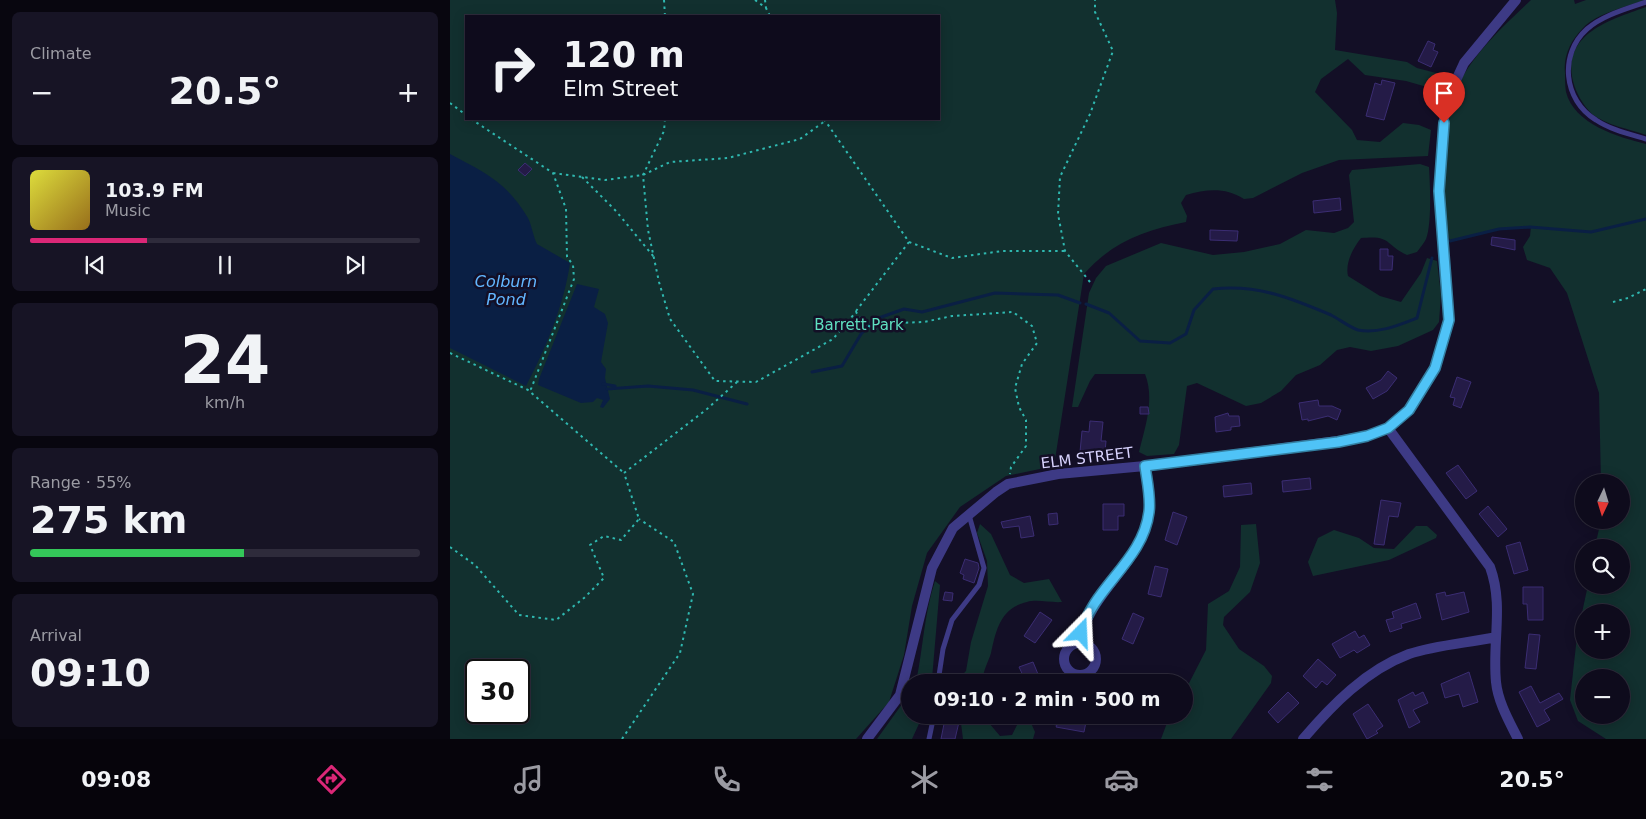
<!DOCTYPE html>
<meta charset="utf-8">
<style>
body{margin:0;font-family:"DejaVu Sans",sans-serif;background:#171425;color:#f1f3f6;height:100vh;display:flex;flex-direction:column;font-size:19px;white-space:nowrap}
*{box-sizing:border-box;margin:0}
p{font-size:16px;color:#9b9ba3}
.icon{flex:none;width:28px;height:28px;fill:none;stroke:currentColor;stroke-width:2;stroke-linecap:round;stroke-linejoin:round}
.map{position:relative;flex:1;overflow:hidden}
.sheet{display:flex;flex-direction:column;gap:12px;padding:12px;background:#08060f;width:450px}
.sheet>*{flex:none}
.top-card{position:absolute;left:15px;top:15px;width:475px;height:105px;border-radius:0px;box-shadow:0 2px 12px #0003,0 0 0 1px #2e2b3b;background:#0e0b1c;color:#f1f3f6;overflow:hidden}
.needle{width:32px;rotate:184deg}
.tools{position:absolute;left:1125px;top:474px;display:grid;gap:10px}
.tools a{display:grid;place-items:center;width:55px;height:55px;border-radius:50%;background:#0e0b1c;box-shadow:0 2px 12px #0003,0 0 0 1px #2e2b3b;font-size:25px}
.speed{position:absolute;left:15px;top:659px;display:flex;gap:10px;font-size:25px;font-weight:700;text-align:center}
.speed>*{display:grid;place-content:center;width:65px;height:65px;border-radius:50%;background:#0e0b1c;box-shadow:0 2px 12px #0003,0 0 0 1px #2e2b3b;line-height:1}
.speed .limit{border:2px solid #111;border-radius:8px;background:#fff;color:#111}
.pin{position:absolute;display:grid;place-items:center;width:42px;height:42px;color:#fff;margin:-51px -21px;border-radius:50% 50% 50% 0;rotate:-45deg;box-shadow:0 0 5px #0007}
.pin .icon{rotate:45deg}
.me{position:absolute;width:55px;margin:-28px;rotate:21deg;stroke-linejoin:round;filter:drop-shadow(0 0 4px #0008)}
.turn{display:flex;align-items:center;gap:18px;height:105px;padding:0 15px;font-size:22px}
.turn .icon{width:65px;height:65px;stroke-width:2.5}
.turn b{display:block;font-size:35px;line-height:42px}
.big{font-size:38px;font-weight:600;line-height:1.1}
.sheet .tile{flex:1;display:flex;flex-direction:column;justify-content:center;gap:8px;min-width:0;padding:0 18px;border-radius:8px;background:#171425}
.sheet .dial{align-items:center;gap:0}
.dial b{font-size:65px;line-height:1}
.song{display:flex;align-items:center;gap:15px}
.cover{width:60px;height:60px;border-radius:8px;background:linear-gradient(135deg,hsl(60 70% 55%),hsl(40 70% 35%))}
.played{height:5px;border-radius:2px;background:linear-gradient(90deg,#db2777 30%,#2e2b3b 30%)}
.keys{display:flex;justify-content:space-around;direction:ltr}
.heat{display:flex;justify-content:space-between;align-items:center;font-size:28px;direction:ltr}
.charge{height:8px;border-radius:4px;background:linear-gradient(90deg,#34c759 55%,#2e2b3b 0)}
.trip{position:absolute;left:451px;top:674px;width:292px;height:50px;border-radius:25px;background:#0e0b1c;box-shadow:0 2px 12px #0003,0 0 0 1px #2e2b3b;font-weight:600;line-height:50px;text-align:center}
.dock{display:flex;height:80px;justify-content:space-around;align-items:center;background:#06040b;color:#9b9ba3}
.dock .icon{width:35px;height:35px}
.dock .selected{color:#db2777}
.dock b{font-size:22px;color:#f1f3f6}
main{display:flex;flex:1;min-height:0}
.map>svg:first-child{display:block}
.green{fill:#12302f;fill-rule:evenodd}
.water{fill:#0a1f44}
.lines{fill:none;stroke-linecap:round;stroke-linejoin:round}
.stream{stroke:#0a1f44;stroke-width:3}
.building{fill:#241b47;stroke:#3b2d73}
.path{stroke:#2fb8b0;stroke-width:2;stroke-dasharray:2.5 4;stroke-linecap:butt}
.service{stroke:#3d3a85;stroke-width:5}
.minor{stroke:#3d3a85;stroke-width:10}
.route-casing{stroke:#337fa1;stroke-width:12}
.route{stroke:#4fc3f7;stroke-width:9}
.labels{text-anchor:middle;stroke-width:5;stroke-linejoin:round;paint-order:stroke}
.park-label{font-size:15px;fill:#5fe0c0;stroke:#130f26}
.street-label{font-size:15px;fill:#d9d4ff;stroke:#130f26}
.water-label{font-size:16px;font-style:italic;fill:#62b6ff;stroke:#130f26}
</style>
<main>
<section class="sheet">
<div class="tile"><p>Climate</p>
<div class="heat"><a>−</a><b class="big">20.5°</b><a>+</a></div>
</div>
<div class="tile">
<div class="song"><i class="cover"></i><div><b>103.9 FM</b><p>Music</p></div></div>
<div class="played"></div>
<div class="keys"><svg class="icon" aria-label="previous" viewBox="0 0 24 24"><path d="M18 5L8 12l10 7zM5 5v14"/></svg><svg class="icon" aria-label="pause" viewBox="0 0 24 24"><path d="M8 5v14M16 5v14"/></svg><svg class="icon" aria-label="next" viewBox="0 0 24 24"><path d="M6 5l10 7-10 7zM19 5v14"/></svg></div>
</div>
<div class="tile dial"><b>24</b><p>km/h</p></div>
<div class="tile"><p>Range · 55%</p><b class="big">275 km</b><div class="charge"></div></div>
<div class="tile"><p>Arrival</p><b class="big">09:10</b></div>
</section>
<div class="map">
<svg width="1196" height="739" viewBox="0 0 1196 739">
<rect width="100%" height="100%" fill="#130f26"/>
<path class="green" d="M 0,0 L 885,0 L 887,13 L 885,50 L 957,62 L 967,68 L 990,74 L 991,82 L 984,89 L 956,81 L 915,75 L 898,59 L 871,79 L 865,92 L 902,130 L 907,140 L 930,142 L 953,123 L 969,125 L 981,130 L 978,156 L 889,160 L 852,173 L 803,198 L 794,199 C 775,187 757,189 736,195 L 731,203 L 737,216 L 736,222 C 695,230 662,242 634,274 L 604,466 L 556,476 L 510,507 L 477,553 L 462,606 L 454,655 L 439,702 L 406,739 L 0,739 ZM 16,16 L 489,16 L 489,119 L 16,119 ZM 26,670 L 69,670 L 69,712 L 26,712 Z
M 1081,0 L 1124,0 L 1125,4 L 1136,0 L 1195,0 C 1176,7 1147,13 1133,28 C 1121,40 1113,56 1115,73 C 1115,79 1115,86 1116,92 C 1124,124 1168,137 1196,144 L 1196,739 L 1156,739 L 1128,721 L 1120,700 L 1127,636 L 1138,585 L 1171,585 L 1171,548 L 1145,547 L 1151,520 L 1171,520 L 1171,482 L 1151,482 L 1149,393 L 1117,293 L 1100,268 L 1077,260 L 1073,247 L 1080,236 L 1081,226 L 1049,229 L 1000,241 C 991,216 994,192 995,166 C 996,148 996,130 999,112 C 1006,69 1050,29 1081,0 ZM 1134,612 L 1171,612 L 1171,650 L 1134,650 ZM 1134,678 L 1171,678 L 1171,715 L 1134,715 Z
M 1196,7 L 1196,135 C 1179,129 1156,125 1142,114 C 1133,105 1126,93 1123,81 C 1111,33 1163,19 1196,7 Z
M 970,164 L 979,167 C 980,183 982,224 976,239 C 974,243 970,248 967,252 L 957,255 C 934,244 942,235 911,238 C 903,248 895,263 898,276 L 930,296 L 951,302 L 971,273 L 977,258 L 987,261 L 991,295 L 989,322 L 983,330 L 948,346 L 921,351 L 900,347 L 887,350 L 870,365 L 846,375 L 831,391 L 811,403 L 796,406 L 747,383 L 737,386 L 729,445 L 724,454 L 697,456 L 689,452 C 695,427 705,399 695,374 L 645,374 L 640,381 L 628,407 L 622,407 L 639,293 L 646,278 L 656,266 L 711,243 L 763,255 L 794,252 L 830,244 L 856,230 L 884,233 L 898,228 L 904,222 L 899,175 L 902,170 Z
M 530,524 L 541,534 L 560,575 L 574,583 L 599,579 L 612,602 C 601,603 587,599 577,602 C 550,608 546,631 541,653 C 538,663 532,672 533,682 L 505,682 L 516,671 L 521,642 L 538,586 L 537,561 L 527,533 Z
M 806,524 L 810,563 L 800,592 L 774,617 L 773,625 L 789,649 L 814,666 L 822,676 L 821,683 L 781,739 L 711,739 L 720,715 L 735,715 L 735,691 L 756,650 L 758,604 L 779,591 L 790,567 L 791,525 Z
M 966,526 L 977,526 L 987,535 L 986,538 L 939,560 L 863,576 L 858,562 L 868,538 L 884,530 L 909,538 L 924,548 L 944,549 Z
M 485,581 L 490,585 L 482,679 L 482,682 L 466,682 C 473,649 474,614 485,581 Z
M 460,693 L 460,715 L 473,715 L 462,739 L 427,739 Z
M 510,715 L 537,715 L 539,723 L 550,736 L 562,735 L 568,723 L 581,723 L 585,732 L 583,739 L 513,739 Z"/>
<path class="water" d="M 0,154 C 34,172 58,183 78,218 C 82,226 83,236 87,244 L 120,263 C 114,305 96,348 76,386 L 0,348 Z
M 127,284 L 149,289 L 144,307 L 155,314 L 158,323 L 151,362 L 156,369 L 155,378 L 160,399 L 153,408 L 150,407 L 153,400 L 147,398 L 143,402 L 131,403 L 88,385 L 89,379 Z"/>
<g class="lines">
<path class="stream" d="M 1000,241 L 1049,229 L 1080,227 L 1141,232 L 1196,219
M 636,304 L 659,313 L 690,341 L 720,343 L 736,334 L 744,310 L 763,289 C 807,284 841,298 881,315 C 889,319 899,327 908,330 C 928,334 949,325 967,318 L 982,258
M 362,372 L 392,366 L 411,334 L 426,319 L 454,309 L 472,312 L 545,293 L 608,295 L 630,303
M 153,384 L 165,386
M 157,389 L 198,386 L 243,390 L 297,404"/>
</g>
<path class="building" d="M 978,41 L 985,44 L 983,50 L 988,52 L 981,67 L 968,61 Z
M 932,80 L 945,83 L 934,120 L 916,116 L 925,83 L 931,85 Z
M 75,163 L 82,169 L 75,176 L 68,170 Z
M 890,198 L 891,210 L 864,213 L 863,201 Z
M 760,230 L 788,231 L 787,241 L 760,240 Z
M 1042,237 L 1065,240 L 1065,250 L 1041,245 Z
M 930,249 L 938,249 L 938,256 L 943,256 L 942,270 L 930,270 Z
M 938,371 L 947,378 L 937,391 L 923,399 L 916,388 L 931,380 Z
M 1007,377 L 1021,382 L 1011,408 L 1003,405 L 1005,398 L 1000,397 Z
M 868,400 L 869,406 L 882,406 L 891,410 L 887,420 L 878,416 L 858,421 L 858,419 L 852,420 L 849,403 Z
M 690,407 L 698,407 L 699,414 L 690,414 Z
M 778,413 L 779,416 L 789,416 L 790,426 L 781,427 L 781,430 L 766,432 L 765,417 Z
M 640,421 L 653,422 L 651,441 L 656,441 L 655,452 L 630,452 L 632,431 L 639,432 Z
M 1008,465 L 1027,491 L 1016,499 L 996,473 Z
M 860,478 L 861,489 L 833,492 L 832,481 Z
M 801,483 L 802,494 L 774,497 L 773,486 Z
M 931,500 L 951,503 L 948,517 L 939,516 L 934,545 L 924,544 Z
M 653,504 L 674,504 L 674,516 L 668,516 L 668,530 L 653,530 Z
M 1038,506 L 1057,529 L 1048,537 L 1029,514 Z
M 723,512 L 737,517 L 727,545 L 715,540 Z
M 607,513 L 608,524 L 599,525 L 598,514 Z
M 580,516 L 584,536 L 571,538 L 569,526 L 553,528 L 551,522 Z
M 1070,542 L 1078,570 L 1064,574 L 1056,546 Z
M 515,559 L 528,563 L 529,568 L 524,583 L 513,579 L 514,575 L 510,573 Z
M 705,566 L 718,569 L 711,597 L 698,594 Z
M 1073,587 L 1093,587 L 1093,620 L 1078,620 L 1077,604 L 1073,604 Z
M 495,592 L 503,593 L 502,601 L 493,600 Z
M 995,592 L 996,596 L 1014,592 L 1019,612 L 992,620 L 986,594 Z
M 966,603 L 971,618 L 951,624 L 952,628 L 940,632 L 936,620 L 944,618 L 942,612 Z
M 590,612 L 602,620 L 585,643 L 574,636 Z
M 683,613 L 694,618 L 683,644 L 672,639 Z
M 905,631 L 909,638 L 914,635 L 920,645 L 907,653 L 904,650 L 890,658 L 882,644 Z
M 1079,634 L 1090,635 L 1086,669 L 1075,668 Z
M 868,659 L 886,675 L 877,685 L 872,681 L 866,688 L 853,676 Z
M 583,662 L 590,679 L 576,682 L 569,667 Z
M 1019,672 L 1028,702 L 1013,707 L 1009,694 L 995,698 L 991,684 Z
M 1081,686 L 1090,703 L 1109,693 L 1113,699 L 1094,710 L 1100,720 L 1087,727 L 1069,692 Z
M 838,692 L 849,703 L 828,723 L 818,712 Z
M 963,692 L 965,696 L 973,692 L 978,703 L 963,710 L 970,722 L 959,728 L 948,700 Z
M 918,704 L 933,726 L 926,731 L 928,733 L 917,739 L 903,714 Z
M 602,716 L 636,722 L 634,732 L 606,727 L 607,725 L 601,724 Z
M 495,719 L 509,722 L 505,739 L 491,739 Z"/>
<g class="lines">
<path class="path" d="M 214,0 L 215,16
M 305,0 L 316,8 L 320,16
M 315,0 L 316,8
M 0,103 L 16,115
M 21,119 L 103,173 L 116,209 L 117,257 L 123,265 L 124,279 L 81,389 L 78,390
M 215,119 L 214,131 L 193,175 L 198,230 L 209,282 L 220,319 L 265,381 L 306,382 L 383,339 L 406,312 L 414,324 L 426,329 L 448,323 L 474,322 L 502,316 L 563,312 L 582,326 L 587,343 L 572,364 L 565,388 L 569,407 L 576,420 L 576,446 L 561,467 L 560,474
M 374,119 L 459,242 L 406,311
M 103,173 L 155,180 L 193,175 L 220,162 L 278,158 L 350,139 L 375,121
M 132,177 L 166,211 L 204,257
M 459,242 L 502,258 L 552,251 L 614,251
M 640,282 L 615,251 L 608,214 L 610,177 L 640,114 L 663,51 L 645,12 L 645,0
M 1163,302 L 1178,298 L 1196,289
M 0,353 L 78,390 L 174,473
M 174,473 L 257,409 L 287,382
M 0,547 L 25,565 L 69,615 L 106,620 L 134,598 L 154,578 L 140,545 L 154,536 L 171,540 L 189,519 L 174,473
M 172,739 L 230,653 L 243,594 L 224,542 L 189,519"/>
<path class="service" d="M 1196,2 C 1176,9 1153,15 1137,29 C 1109,54 1113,100 1146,120 C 1161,130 1179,134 1196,139
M 488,682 L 493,649 L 502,620 L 529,585 L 534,568 L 519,515
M 479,739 L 484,715"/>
<path class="minor" d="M 938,428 L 1040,567 C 1054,605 1042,642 1046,682 C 1048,702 1059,721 1068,739
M 630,642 C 639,591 694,562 699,512 C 700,497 697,481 695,466
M614 659a16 16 0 1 1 32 0a16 16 0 1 1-32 0Z
M 417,739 L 450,695 L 482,568 L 503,528 L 546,492 L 558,484 L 608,474 L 695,466 L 888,441 L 917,436 L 938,428 L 959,410 L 985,368 L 999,320 L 989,191 L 995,104 L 1014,63 L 1066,0
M 853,739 C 882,705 916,670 959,654 C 986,645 1018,643 1046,637"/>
</g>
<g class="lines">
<g class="route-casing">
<path id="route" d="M 631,633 C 643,587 693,561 699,512 C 701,498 697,481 695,466 L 888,442 L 917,436 L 938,428 L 959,410 L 985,368 L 999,320 L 989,191 L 994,123"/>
</g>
<use href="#route" class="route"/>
</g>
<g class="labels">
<g class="park-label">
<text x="409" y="330">Barrett Park</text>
</g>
<g class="street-label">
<text transform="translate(637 458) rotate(-7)" y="5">ELM STREET</text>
</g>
<g class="water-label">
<text x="56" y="287">Colburn<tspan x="56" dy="18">Pond</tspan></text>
</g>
</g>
</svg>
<div class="tools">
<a><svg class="needle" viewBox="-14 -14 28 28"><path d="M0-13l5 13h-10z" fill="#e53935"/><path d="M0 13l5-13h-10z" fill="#9b9ba3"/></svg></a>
<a><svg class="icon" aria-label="search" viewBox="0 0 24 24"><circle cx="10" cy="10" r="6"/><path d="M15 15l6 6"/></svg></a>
<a>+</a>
<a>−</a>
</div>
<div class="speed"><div class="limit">30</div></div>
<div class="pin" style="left:994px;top:123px;background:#d93025"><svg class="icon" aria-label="arrive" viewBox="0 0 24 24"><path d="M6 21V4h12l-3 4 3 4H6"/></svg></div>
<svg class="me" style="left:631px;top:633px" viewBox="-20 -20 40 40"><path d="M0-17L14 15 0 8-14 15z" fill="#4fc3f7" stroke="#fff" stroke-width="4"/></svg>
<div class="trip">09:10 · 2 min · 500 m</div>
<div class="top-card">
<div class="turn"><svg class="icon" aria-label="right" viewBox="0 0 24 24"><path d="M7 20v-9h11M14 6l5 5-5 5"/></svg><div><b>120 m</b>Elm Street</div></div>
</div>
</div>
</main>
<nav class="dock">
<b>09:08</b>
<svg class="icon selected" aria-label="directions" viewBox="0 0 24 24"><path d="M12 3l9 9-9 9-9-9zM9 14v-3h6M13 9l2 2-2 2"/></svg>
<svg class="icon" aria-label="music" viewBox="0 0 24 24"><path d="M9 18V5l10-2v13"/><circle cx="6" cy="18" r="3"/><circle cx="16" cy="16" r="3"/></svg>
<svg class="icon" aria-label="phone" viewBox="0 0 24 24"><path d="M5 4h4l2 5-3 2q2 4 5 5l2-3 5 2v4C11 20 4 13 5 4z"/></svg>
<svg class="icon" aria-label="climate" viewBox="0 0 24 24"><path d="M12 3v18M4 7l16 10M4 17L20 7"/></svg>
<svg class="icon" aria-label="car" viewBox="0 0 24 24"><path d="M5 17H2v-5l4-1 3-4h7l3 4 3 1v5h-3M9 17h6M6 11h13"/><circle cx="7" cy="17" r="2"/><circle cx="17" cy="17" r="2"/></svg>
<svg class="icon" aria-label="filters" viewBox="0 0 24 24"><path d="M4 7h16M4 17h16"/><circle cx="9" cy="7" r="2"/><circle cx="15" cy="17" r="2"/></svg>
<b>20.5°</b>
</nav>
